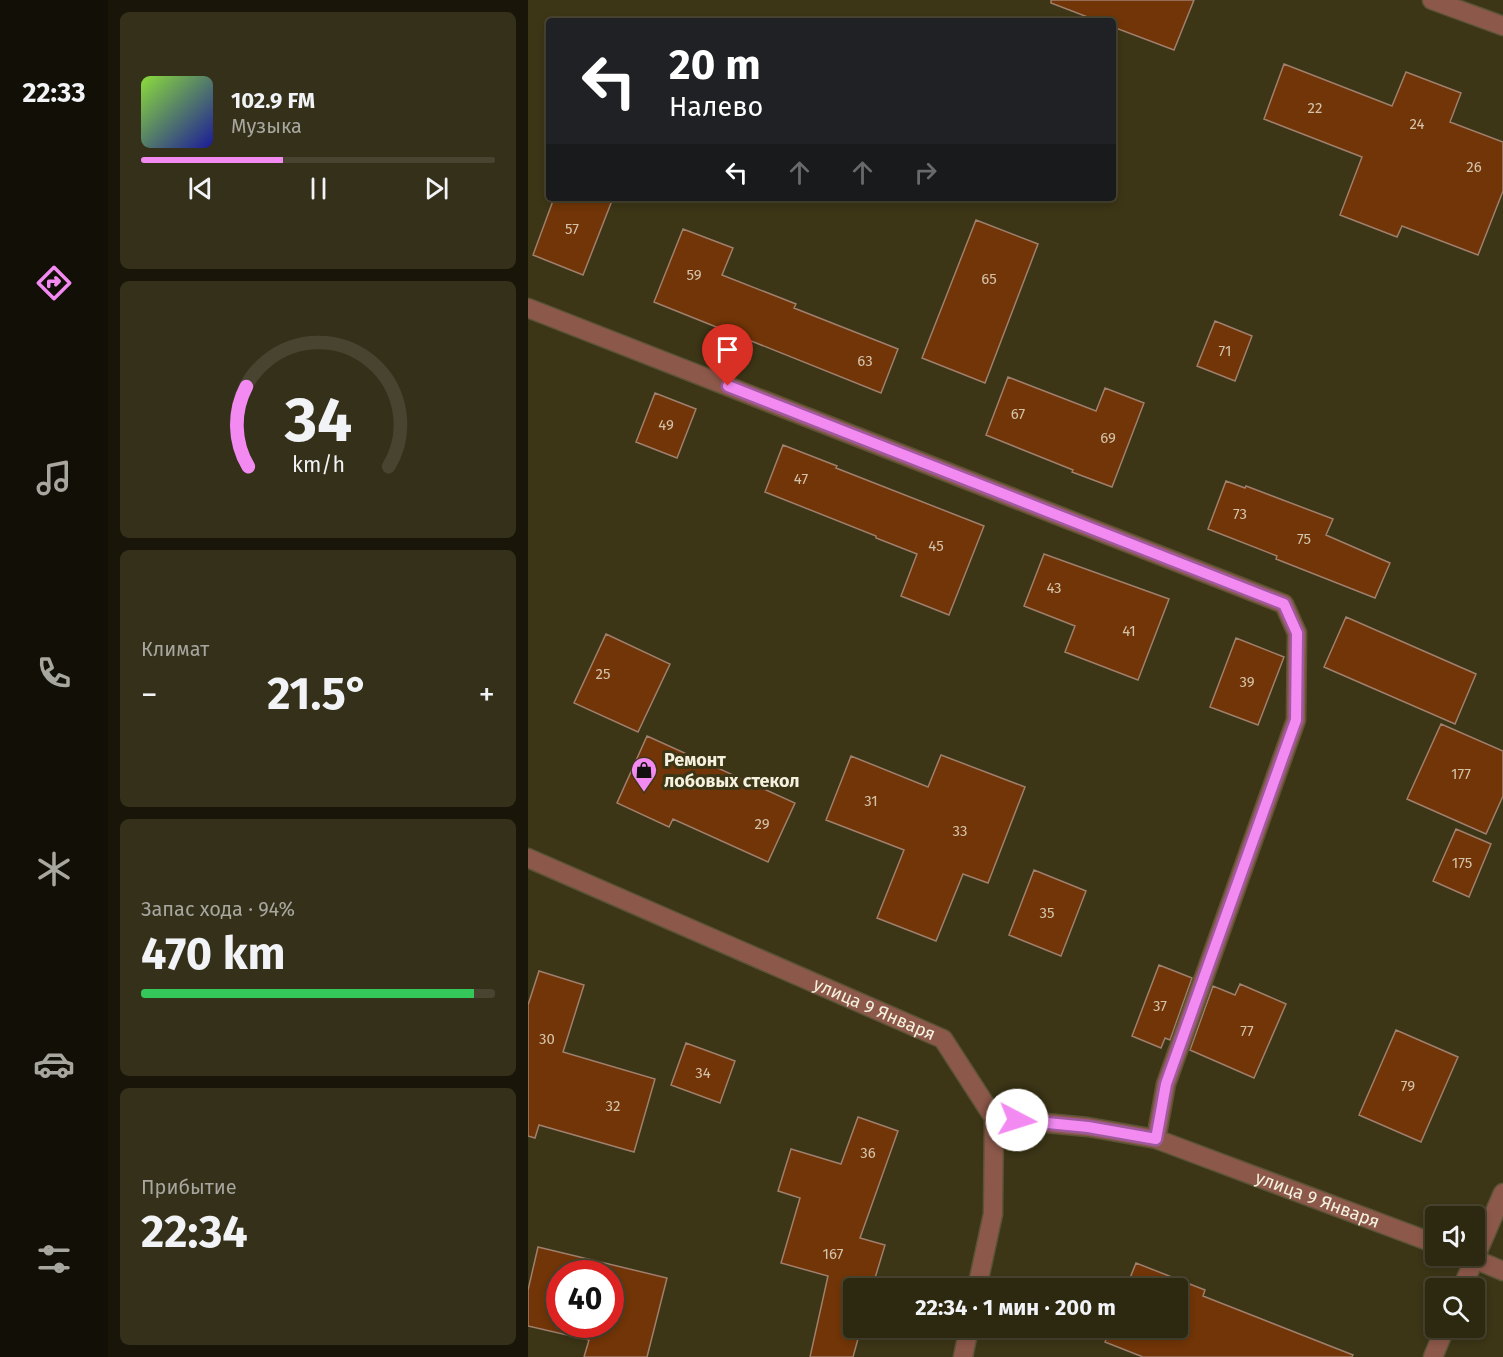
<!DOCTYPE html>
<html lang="ru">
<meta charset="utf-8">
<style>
body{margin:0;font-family:"Fira Sans",sans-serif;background:#353019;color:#f1f3f6;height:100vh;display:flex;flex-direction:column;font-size:22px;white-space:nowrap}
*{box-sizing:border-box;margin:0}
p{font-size:20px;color:#a7a69f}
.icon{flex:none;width:33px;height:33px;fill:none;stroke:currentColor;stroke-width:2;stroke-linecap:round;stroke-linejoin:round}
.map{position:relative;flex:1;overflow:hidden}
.drawer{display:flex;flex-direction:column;gap:12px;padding:12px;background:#191609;width:420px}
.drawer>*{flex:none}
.guide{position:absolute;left:18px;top:18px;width:570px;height:183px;border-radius:6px;box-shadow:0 3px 9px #0003,0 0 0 2px #484430;background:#202124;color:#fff;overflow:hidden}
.fabs{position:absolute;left:897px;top:1206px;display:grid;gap:12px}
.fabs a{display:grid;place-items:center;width:60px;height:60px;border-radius:6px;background:#2d2810;box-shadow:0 3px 9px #0003,0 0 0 2px #484430;font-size:30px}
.speed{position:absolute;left:18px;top:1260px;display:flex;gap:12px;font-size:30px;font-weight:700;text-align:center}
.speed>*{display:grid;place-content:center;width:78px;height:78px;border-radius:50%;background:#2d2810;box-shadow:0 3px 9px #0003,0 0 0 2px #484430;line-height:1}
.speed .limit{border:9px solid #d22;background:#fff;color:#111}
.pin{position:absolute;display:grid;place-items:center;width:51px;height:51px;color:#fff;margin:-62px -26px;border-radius:50% 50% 50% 0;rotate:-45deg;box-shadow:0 0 6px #0007}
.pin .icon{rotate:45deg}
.me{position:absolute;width:66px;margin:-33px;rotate:95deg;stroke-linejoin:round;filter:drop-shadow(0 0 4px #0008)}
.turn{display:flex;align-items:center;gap:21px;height:126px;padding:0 24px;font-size:27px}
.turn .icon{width:78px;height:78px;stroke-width:2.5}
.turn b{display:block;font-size:42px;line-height:51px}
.lanes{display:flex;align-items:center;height:57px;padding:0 24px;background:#0003;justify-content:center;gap:30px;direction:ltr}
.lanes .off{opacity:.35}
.big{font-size:45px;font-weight:700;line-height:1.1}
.drawer .widget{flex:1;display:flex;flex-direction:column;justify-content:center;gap:9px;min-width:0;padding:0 21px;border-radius:9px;background:#353019}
.drawer .dial{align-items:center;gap:0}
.dial svg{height:156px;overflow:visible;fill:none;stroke:#484430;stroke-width:7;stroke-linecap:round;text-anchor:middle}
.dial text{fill:#f1f3f6;stroke:none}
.song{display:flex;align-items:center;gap:18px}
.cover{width:72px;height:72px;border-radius:9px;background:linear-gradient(135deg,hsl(90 70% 55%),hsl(240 70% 35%))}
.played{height:6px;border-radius:3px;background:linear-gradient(90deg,#f38af2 40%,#484430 40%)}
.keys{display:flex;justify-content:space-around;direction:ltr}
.heat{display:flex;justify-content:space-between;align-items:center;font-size:33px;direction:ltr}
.charge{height:9px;border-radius:4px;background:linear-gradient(90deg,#34c759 94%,#484430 0)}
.trip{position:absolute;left:315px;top:1278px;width:345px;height:60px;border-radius:6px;background:#2d2810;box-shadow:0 3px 9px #0003,0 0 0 2px #484430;font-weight:700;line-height:60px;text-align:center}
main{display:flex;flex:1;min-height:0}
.tab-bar{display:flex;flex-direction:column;width:108px;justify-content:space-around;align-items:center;background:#121006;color:#a7a69f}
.tab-bar .icon{width:42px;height:42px}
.tab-bar .on{color:#f38af2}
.tab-bar b{font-size:27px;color:#f1f3f6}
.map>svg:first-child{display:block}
.building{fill:#713507;stroke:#9f7f6d;stroke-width:1.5;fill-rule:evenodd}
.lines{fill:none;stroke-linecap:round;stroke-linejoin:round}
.minor-casing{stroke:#5a5336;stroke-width:21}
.minor{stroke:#8c584a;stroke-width:18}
.route-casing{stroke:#9e5a9d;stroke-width:15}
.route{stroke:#f38af2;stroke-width:10}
.labels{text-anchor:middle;stroke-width:6;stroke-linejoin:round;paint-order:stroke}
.number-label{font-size:15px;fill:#d4c2a9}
.poi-label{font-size:18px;font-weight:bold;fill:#f5f1df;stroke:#3c3516;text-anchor:start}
.street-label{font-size:18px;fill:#f5f1df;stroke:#3c3516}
</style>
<main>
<nav class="tab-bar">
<b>22:33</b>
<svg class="icon on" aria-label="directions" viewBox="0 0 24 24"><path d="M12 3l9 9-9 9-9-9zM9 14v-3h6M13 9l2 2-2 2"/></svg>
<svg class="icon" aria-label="music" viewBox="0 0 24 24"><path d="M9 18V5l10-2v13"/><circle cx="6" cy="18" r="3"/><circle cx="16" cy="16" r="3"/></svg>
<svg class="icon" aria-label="phone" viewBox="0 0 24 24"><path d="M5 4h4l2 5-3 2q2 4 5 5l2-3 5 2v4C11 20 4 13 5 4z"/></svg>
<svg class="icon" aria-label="climate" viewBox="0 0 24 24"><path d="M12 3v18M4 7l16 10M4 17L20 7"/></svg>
<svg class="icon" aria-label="car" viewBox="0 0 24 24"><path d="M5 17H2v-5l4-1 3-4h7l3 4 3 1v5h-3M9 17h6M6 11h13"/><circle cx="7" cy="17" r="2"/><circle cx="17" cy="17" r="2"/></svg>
<svg class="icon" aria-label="filters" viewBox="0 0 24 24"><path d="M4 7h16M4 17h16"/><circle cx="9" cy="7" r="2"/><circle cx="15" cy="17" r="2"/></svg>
</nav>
<section class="drawer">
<div class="widget">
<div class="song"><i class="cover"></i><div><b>102.9 FM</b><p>Музыка</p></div></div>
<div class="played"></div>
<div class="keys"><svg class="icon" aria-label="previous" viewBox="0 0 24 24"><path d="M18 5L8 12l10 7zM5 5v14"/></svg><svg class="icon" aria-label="pause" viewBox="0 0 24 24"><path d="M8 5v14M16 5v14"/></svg><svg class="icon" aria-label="next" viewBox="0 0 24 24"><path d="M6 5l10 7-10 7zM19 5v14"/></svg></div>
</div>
<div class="widget dial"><svg viewBox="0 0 100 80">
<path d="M14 69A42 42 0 1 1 86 69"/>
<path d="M14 69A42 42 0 0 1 13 28" stroke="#f38af2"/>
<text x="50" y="56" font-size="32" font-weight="700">34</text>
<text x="50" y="72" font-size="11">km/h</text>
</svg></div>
<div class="widget"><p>Климат</p>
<div class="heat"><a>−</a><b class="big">21.5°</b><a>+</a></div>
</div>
<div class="widget"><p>Запас хода · 94%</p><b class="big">470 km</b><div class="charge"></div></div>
<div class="widget"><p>Прибытие</p><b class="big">22:34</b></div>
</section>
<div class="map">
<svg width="975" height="1357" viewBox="0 0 975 1357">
<rect width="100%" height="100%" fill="#3c3516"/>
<path class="building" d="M 523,0 L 666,0 L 646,50 L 585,27 L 585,21 L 570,21 L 523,3 Z
M 756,64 L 864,106 L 878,72 L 933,93 L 922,122 L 975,142 L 975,191 L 950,255 L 874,226 L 869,237 L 812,215 L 834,157 L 736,119 Z
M 26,198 L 85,198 L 55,275 L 5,255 Z
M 448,220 L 510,244 L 457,383 L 394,358 Z
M 155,229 L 205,248 L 194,275 L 268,304 L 266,308 L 370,349 L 353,393 L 126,302 Z
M 687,321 L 724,336 L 707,381 L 669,366 Z
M 480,377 L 568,411 L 577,388 L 616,403 L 584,487 L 544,472 L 545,470 L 458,435 Z
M 127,393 L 168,409 L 149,458 L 108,442 Z
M 255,445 L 309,466 L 308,468 L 456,526 L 421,615 L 373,596 L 389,554 L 348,538 L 348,536 L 237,492 Z
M 698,481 L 717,488 L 718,486 L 805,519 L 798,535 L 862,563 L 847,598 L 748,559 L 749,556 L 680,529 Z
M 516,554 L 641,599 L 610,680 L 537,652 L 547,626 L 496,606 Z
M 818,617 L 948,674 L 927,724 L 796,667 Z
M 78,634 L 142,664 L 110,732 L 46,703 Z
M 708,638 L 756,657 L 730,725 L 682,707 Z
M 913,724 L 975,751 L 975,796 L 958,834 L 879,799 Z
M 119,736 L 267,803 L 240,862 L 145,819 L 141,827 L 89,803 Z
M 413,755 L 497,787 L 460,883 L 435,874 L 408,941 L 349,918 L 376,850 L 298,820 L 323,756 L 400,787 Z
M 928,829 L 963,844 L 941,897 L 905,881 Z
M 506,870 L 558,891 L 533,956 L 481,935 Z
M 631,965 L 664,978 L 642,1040 L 637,1038 L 633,1048 L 604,1036 Z
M 11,971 L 56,985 L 35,1052 L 127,1079 L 106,1152 L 11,1125 L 7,1138 L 0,1136 L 0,1005 Z
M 712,984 L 758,1004 L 726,1078 L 662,1050 L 685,986 L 707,995 Z
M 868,1030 L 930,1057 L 893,1142 L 831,1115 Z
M 158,1043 L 207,1061 L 192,1103 L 143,1085 Z
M 330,1117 L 370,1131 L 332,1238 L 357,1245 L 344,1288 L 326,1288 L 326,1328 L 333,1328 L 325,1357 L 282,1357 L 300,1276 L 253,1263 L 272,1198 L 250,1191 L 263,1149 L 313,1164 Z
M 10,1247 L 139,1278 L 119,1357 L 56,1357 L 61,1340 L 0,1326 L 0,1290 ZM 32,1274 L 82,1274 L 82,1324 L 32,1324 Z
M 608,1263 L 677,1290 L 675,1296 L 825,1355 L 824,1357 L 615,1357 L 577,1342 L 583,1328 L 650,1328 L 650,1288 L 598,1288 Z"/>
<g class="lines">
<g class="minor-casing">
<g id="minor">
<path d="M 904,0 L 975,26"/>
<path d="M 0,308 L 756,604 L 769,633 L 768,720 L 638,1084 L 628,1139"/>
<path id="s1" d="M 0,858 L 415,1039 L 466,1118"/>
<path id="s2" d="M 466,1118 L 560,1127 L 628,1139 L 908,1244"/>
<path d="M 939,1256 L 975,1271"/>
<path d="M 449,1288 L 465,1214 L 466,1118"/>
<path d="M 934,1288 L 975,1193"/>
<path d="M 435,1357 L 441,1328"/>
<path d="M 905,1357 L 917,1328"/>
</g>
</g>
<use href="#minor" class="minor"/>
</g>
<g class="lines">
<g class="route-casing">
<path id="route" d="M 200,386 L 756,604 L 769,633 L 768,720 L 638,1084 L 628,1139 L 560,1127 L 489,1120"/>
</g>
<use href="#route" class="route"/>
</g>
<defs>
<g id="shop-pin" transform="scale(1.35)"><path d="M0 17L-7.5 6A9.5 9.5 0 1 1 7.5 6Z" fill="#f38af2" stroke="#3c3516"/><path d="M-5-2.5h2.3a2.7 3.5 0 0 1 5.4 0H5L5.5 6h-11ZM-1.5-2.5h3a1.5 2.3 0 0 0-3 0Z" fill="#111"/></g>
</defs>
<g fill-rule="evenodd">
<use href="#shop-pin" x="116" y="770"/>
</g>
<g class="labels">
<g class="number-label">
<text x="787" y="113">22</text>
<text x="889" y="129">24</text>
<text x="946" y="172">26</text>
<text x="44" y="234">57</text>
<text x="166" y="280">59</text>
<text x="461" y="284">65</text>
<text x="697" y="356">71</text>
<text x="337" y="366">63</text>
<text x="490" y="419">67</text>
<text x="138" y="430">49</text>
<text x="580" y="443">69</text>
<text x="273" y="484">47</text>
<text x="712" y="519">73</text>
<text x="776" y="544">75</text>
<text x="408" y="551">45</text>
<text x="526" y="593">43</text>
<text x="601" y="636">41</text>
<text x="75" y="679">25</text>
<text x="719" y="687">39</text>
<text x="933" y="779">177</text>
<text x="343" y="806">31</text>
<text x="234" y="829">29</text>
<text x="432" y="836">33</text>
<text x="934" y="868">175</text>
<text x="519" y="918">35</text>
<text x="632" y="1011">37</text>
<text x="719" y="1036">77</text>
<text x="19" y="1044">30</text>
<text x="175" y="1078">34</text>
<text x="880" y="1091">79</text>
<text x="85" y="1111">32</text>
<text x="340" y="1158">36</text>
<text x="305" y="1259">167</text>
</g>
<g class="poi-label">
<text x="136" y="766">Ремонт<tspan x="136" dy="21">лобовых стекол</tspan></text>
</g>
<g class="street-label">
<text dy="6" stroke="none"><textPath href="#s1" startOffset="378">улица 9 Января</textPath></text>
<text dy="6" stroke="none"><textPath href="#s2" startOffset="336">улица 9 Января</textPath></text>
</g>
</g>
</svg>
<div class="fabs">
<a><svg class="icon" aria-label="sound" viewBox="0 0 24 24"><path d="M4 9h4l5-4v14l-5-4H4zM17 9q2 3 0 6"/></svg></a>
<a><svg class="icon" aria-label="search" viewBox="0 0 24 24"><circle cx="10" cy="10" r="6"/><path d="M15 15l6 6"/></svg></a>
</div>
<div class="speed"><div class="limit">40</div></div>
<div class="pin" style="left:200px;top:386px;background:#d93025"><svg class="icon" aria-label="arrive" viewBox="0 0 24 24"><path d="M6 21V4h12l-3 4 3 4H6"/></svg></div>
<svg class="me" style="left:489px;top:1120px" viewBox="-20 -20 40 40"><circle r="19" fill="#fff"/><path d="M0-13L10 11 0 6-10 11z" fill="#f38af2"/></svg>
<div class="trip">22:34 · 1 мин · 200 m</div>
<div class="guide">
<div class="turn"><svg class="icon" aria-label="left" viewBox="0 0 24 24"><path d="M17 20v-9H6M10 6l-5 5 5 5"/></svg><div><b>20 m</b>Налево</div></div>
<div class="lanes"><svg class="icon" aria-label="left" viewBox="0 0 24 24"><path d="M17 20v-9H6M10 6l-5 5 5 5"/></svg><svg class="icon off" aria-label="ahead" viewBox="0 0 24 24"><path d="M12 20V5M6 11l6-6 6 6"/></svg><svg class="icon off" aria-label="ahead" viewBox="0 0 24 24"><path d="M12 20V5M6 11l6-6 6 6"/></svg><svg class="icon off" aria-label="right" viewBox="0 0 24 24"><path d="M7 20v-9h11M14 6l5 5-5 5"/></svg></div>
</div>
</div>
</main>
